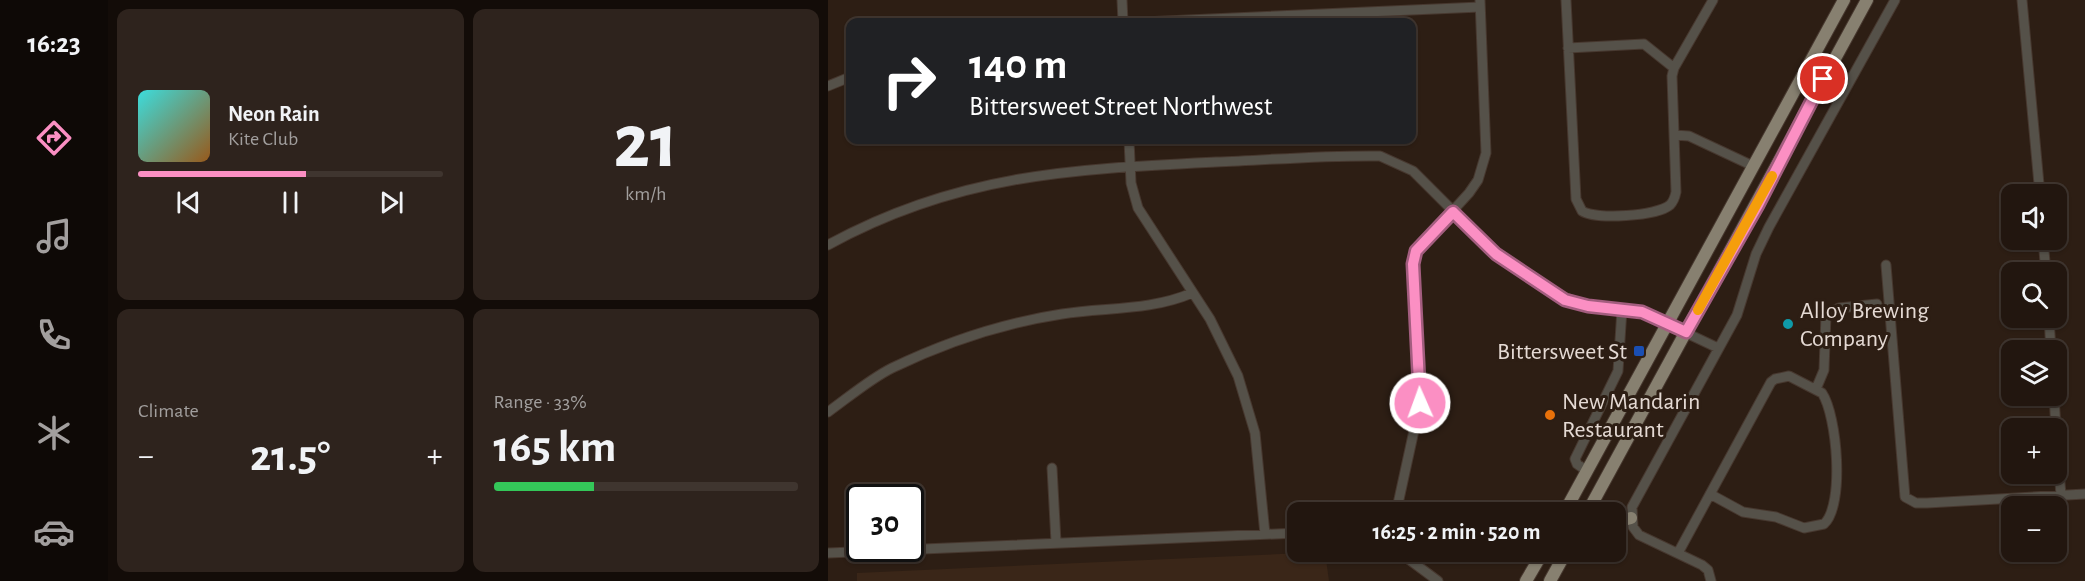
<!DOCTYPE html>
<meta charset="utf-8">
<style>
body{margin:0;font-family:"Alegreya Sans",sans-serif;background:#2e231d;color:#f1f3f6;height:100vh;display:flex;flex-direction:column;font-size:22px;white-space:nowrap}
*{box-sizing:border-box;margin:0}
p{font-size:20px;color:#a29f9e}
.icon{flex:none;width:33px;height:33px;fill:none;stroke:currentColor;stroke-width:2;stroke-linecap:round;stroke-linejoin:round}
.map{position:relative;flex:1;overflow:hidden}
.sheet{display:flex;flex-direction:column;gap:9px;padding:9px;background:#130c08;width:720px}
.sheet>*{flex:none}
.guide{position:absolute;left:18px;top:18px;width:570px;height:126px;border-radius:12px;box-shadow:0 2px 4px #0004,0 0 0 2px #3f352f;background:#202124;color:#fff;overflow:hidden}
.fabs{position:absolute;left:1173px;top:184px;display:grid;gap:12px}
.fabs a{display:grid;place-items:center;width:66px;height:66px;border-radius:12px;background:#22160f;box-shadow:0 2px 4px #0004,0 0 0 2px #3f352f;font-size:30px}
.speed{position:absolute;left:18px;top:484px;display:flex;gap:12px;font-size:30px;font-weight:700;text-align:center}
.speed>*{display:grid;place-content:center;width:78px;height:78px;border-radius:50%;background:#22160f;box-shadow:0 2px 4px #0004,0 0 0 2px #3f352f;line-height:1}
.speed .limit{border:3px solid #111;border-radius:9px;background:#fff;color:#111}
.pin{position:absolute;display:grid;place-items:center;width:51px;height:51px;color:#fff;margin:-26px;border:3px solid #fff;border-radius:50%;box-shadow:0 2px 6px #0007}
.me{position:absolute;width:66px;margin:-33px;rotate:358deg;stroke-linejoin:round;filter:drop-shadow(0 0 4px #0008)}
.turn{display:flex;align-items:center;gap:21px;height:126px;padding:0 24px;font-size:27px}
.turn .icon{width:78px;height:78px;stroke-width:2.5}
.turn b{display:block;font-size:42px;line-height:51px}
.big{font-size:45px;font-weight:700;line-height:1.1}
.sheet .card{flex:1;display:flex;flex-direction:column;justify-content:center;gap:9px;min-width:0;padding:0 21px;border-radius:12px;background:#2e231d}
.sheet .dial{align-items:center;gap:0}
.dial b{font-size:78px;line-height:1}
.song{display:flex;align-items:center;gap:18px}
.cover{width:72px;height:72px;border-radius:9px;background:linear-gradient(135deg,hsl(180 70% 55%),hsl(30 70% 35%))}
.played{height:6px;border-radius:3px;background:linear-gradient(90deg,#fb8fc3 55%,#3f352f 55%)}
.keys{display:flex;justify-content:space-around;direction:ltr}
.heat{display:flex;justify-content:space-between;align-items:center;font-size:33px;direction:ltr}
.charge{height:9px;border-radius:4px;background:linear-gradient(90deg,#34c759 33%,#3f352f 0)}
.sheet .tiles{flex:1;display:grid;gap:9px;grid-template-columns:repeat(2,1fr)}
.trip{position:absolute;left:459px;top:502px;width:339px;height:60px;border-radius:12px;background:#22160f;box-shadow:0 2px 4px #0004,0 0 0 2px #3f352f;font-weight:700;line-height:60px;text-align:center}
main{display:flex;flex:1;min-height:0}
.tab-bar{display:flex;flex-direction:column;width:108px;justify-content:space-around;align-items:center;background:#0e0906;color:#a29f9e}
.tab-bar .icon{width:42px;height:42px}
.tab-bar .active{color:#fb8fc3}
.tab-bar b{font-size:27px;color:#f1f3f6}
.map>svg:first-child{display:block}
.built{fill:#3a2618}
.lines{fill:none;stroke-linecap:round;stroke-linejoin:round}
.minor-casing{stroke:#47382f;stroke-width:11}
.major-casing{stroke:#47382f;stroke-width:14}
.minor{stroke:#555149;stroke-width:9}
.major{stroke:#878070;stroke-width:12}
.route-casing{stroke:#a35d7f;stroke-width:15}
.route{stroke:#fb8fc3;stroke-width:10}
.slow{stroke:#f59e0b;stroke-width:10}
.culture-dot{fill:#0f9aa8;stroke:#2d1e14;stroke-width:2}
.transit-dot{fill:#1a4fb4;stroke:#2d1e14;stroke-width:2}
.food-dot{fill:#e8710a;stroke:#2d1e14;stroke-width:2}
.labels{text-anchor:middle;stroke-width:6;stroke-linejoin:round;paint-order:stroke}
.poi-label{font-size:24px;fill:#e5dad4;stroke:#2d1e14;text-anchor:start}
</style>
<main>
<nav class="tab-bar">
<b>16:23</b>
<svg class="icon active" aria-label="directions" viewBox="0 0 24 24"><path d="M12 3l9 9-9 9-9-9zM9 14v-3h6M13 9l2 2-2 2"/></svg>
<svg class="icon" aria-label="music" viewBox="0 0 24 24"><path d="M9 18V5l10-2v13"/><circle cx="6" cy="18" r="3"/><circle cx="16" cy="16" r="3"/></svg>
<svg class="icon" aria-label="phone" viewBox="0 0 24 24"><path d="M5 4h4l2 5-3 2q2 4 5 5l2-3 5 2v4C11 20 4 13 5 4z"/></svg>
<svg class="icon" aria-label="climate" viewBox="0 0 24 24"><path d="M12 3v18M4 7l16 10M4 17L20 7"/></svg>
<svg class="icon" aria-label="car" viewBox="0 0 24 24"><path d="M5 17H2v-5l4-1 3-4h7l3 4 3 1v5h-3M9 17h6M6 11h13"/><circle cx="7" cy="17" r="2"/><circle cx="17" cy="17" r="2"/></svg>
</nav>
<section class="sheet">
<div class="tiles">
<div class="card">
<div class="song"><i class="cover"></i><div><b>Neon Rain</b><p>Kite Club</p></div></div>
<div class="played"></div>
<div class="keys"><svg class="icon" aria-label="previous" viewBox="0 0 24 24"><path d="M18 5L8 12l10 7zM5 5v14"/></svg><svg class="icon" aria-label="pause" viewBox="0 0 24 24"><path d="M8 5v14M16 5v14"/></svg><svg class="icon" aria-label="next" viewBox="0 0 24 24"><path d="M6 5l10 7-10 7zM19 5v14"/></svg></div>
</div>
<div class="card dial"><b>21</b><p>km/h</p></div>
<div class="card"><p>Climate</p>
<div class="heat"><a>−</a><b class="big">21.5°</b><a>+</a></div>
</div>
<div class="card"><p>Range · 33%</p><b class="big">165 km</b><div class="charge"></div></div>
</div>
</section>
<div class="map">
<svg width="1257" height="581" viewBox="0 0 1257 581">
<rect width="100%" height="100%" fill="#2d1e14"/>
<path class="built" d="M 497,552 L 501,581 L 29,581 L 29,573 Z"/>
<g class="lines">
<g class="minor-casing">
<path id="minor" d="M 294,0 L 295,22
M 738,0 L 748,199 L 754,211 C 768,220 829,216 842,205 C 846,201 847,197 848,192 L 844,76 L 846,68 L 885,0
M 1194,0 L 1212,195
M 315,22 L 652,7
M 740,48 L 816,44 L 846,68
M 0,86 L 22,77
M 846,135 L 861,136 L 925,166
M 301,140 L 303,183 L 310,208 L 382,319 L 410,376 L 427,433 L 437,534
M 1215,240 L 1218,273
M 0,245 C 129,174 245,169 388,162 C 442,160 497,155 552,156 L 585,171 L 668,254 L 727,294 L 760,306 L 814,312 L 890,348
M 1058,265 L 1077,497 L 1088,503 L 1099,503 L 1257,494
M 1221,318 L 1223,351
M 988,389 L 996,370 L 998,314 L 1011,308 L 1049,304
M 1226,396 L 1228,429
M 0,412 C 21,397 42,379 64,368 C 118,342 175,323 234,314 C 278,307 322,311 364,293
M 1228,434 L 1233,495
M 224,468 L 228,542
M 759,471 L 749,464 L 747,459 L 790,371 L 794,309
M 568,513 L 592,403 L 585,283 L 588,251 L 641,193 L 650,180 L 658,153 L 652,0
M 571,552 L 610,581
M 0,553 L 470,533
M 850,553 L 943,382 L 947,379 L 961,376 L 994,393 C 1009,415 1017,505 996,524 L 976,528 L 948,517 L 915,512 L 882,494
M 883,581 L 880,570 L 874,565 L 811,535 L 805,527 L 804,507 L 909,315 L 928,254 L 941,227 L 1067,0"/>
</g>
<g class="major-casing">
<path id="major" d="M 736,513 L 1016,0
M 759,513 L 1039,0
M 788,522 L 803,518
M 698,581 L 715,552
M 722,581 L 738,552"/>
</g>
<use href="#minor" class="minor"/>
<use href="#major" class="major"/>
</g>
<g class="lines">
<g class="route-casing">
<path id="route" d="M 592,403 L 585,264 L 588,251 L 625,212 L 668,254 L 737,300 L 760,306 L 814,312 L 858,332 L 930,205 L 995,79"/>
</g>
<use href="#route" class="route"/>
<path class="slow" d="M 870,310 L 944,176"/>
</g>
<circle class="culture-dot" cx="960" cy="324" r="6"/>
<rect class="transit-dot" x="805" y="345" width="12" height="12" rx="3"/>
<circle class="food-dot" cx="722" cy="415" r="6"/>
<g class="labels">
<g class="poi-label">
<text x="972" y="318">Alloy Brewing<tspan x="972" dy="28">Company</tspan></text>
<text x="799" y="359" text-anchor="end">Bittersweet St</text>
<text x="734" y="409">New Mandarin<tspan x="734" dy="28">Restaurant</tspan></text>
</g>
</g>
</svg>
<div class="fabs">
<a><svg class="icon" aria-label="sound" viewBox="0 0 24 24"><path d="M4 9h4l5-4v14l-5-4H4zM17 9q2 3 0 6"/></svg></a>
<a><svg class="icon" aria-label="search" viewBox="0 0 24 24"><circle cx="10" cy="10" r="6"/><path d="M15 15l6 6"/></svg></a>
<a><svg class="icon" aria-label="layers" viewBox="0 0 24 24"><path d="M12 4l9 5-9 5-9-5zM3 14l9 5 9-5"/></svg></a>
<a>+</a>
<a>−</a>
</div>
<div class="speed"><div class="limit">30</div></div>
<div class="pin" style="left:995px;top:79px;background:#d93025"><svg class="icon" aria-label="arrive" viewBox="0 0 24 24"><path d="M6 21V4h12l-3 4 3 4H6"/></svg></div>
<svg class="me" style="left:592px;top:403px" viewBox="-20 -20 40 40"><circle r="17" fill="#fb8fc3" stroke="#fff" stroke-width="3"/><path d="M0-11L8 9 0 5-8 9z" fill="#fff"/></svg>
<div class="trip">16:25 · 2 min · 520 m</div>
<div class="guide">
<div class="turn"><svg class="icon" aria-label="right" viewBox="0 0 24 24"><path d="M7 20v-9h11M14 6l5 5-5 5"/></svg><div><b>140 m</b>Bittersweet Street Northwest</div></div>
</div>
</div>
</main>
